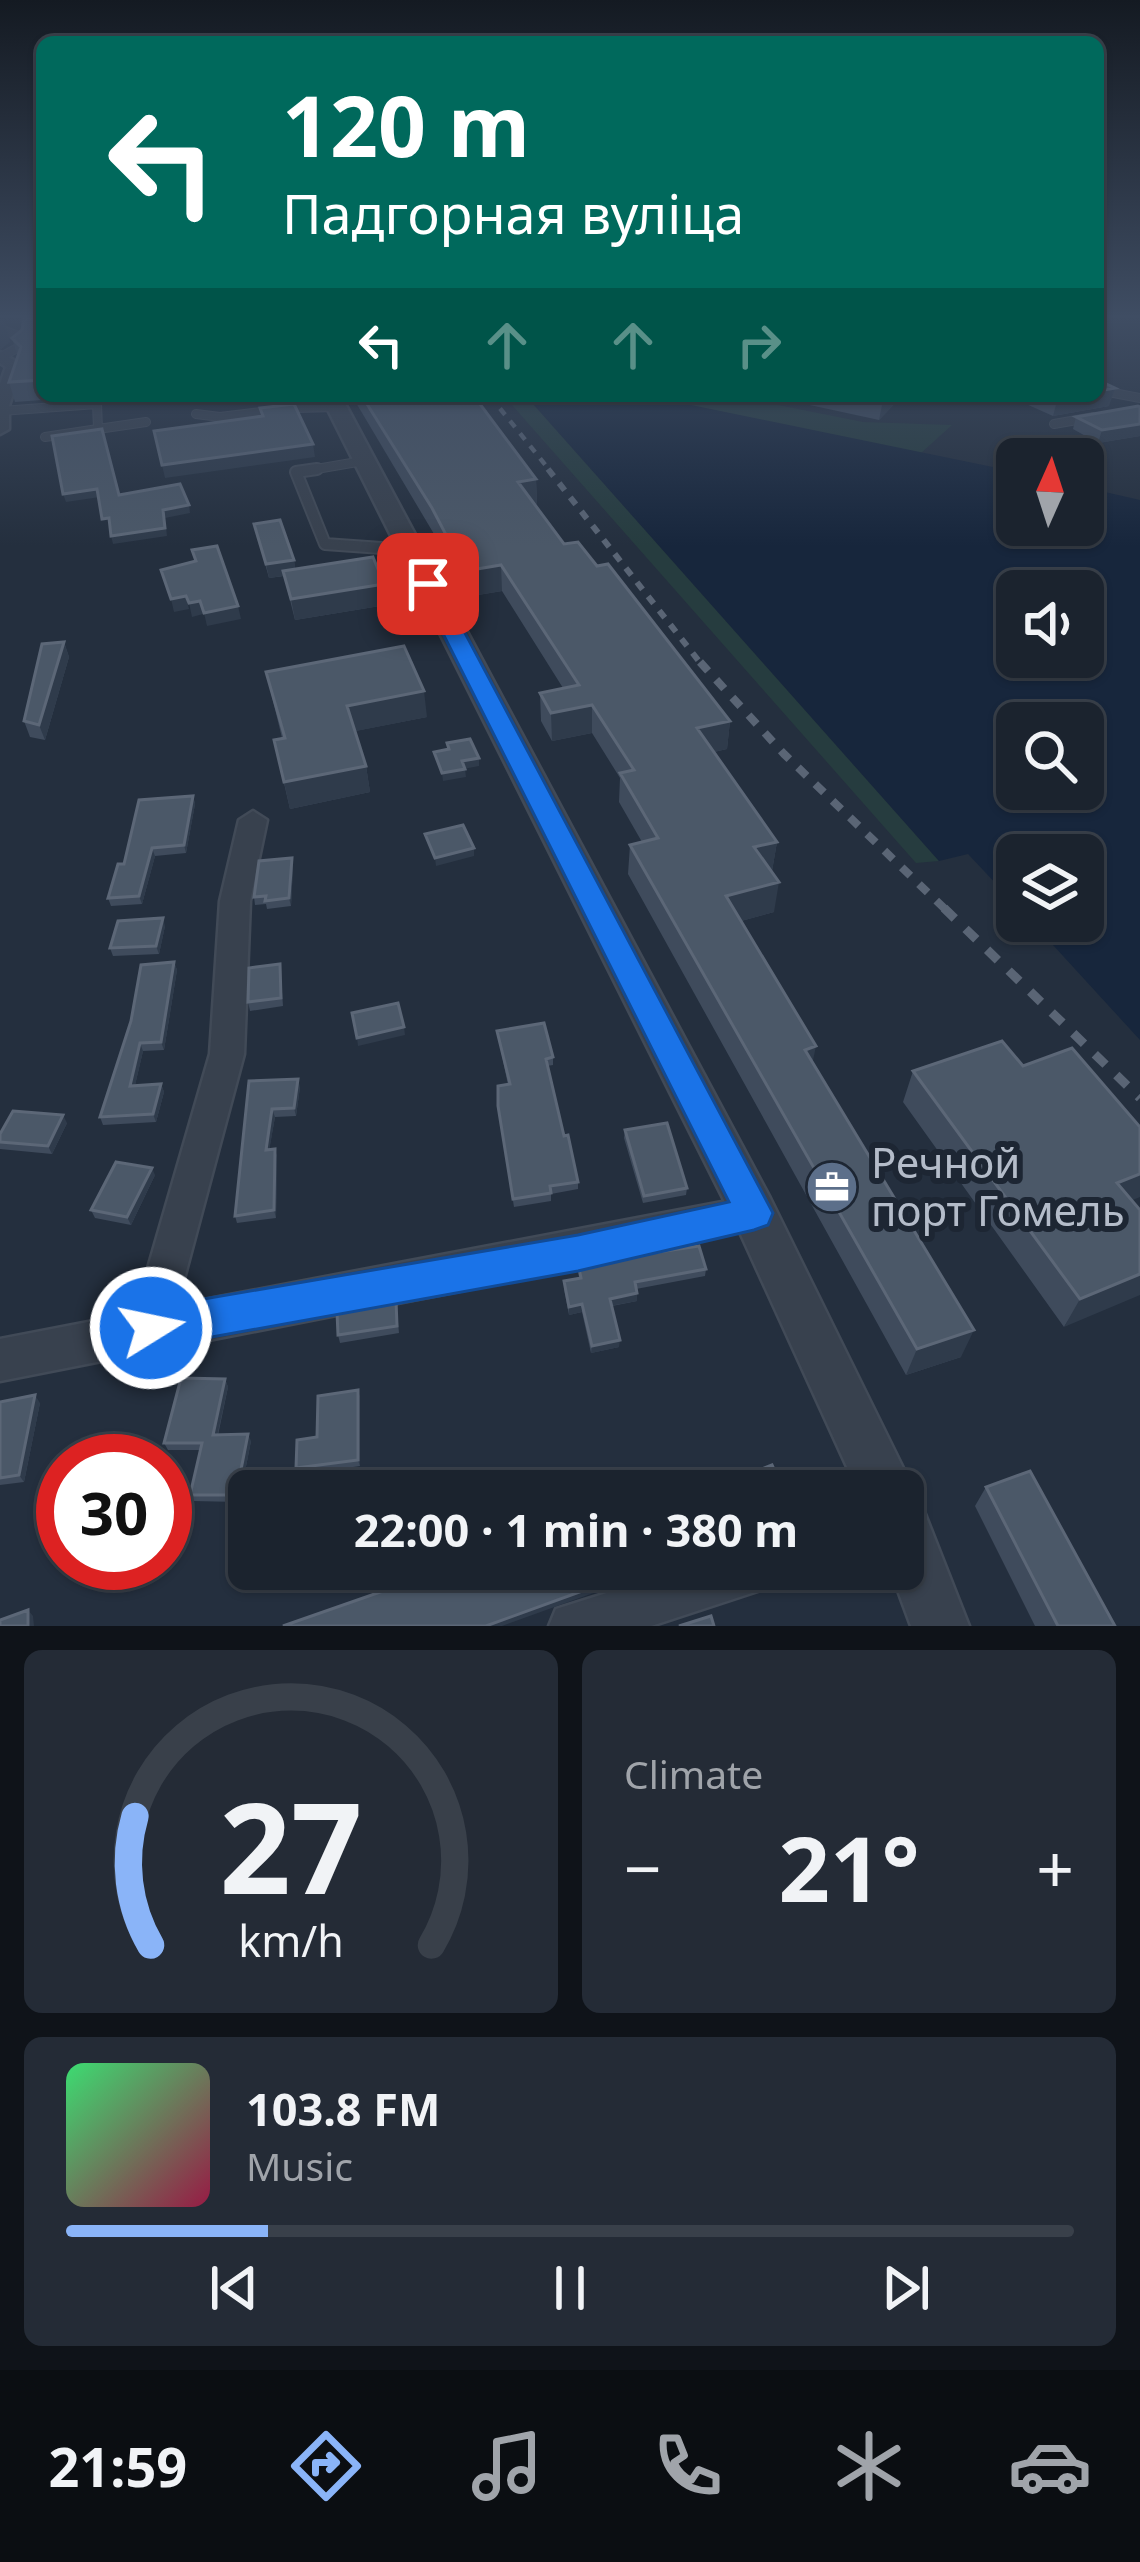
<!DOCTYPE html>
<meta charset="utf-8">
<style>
body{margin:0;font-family:"Noto Sans",sans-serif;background:#242b36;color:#f1f3f6;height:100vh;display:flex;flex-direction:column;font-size:45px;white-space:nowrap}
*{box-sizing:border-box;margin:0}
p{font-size:39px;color:#a0a4aa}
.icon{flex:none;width:66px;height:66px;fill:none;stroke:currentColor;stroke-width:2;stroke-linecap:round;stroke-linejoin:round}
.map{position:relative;height:1626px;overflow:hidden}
.panel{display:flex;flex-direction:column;gap:24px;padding:24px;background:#0f1319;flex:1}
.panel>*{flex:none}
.hud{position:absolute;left:36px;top:36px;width:1068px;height:366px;border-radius:18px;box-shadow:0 3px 9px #0004,0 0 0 3px #39404a;background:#00695c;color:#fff;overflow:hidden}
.needle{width:78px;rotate:3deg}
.buttons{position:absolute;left:996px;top:438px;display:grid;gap:24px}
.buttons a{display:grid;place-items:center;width:108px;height:108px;border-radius:18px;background:#1b232e;box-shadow:0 3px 9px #0004,0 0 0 3px #39404a;font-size:60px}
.speed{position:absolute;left:36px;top:1434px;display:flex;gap:24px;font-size:60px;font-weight:700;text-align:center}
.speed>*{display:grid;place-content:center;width:156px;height:156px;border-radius:50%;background:#1b232e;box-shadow:0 3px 9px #0004,0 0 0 3px #39404a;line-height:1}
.speed .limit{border:18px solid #d22;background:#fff;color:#111}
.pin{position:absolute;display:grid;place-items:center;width:102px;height:102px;color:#fff;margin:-51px;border-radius:24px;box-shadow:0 6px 18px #0006}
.me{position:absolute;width:132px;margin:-66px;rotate:80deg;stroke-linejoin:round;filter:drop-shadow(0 0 9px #0008)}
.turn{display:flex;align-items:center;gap:42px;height:252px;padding:0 48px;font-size:54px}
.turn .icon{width:156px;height:156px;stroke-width:2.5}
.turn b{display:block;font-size:84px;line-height:102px}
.lanes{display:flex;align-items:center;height:114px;padding:0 48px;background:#0003;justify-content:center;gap:60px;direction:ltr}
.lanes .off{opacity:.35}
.big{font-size:90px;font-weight:700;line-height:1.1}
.panel .tile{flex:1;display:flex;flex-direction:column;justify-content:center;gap:18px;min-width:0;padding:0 42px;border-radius:18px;background:#242b36}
.panel .dial{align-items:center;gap:0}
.dial svg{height:312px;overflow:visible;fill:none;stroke:#39404a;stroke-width:7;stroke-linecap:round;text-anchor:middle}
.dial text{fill:#f1f3f6;stroke:none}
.song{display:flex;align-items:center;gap:36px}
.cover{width:144px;height:144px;border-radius:18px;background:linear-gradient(135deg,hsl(140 70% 55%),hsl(340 70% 35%))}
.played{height:12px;border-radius:6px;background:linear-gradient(90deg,#8ab4f8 20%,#39404a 20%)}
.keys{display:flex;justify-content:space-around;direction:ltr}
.heat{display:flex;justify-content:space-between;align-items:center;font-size:66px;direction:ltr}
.panel .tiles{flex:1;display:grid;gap:24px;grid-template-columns:1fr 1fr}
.tile:last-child{grid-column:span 2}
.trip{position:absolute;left:228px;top:1470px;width:696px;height:120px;border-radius:18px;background:#1b232e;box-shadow:0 3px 9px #0004,0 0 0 3px #39404a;font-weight:700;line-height:120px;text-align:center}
.tab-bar{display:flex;height:192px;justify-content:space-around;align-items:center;background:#0b0e12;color:#a0a4aa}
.tab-bar .icon{width:84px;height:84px}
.tab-bar .active{color:#8ab4f8}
.tab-bar b{font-size:54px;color:#f1f3f6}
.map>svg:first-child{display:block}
.green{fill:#263c3f}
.water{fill:#17263c;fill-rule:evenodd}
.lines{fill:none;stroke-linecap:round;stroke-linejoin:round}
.service-far1-casing{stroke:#414a57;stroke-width:10}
.service-casing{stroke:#414a57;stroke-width:14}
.minor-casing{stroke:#414a57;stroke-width:5}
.tertiary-casing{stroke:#414a57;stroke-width:5}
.service-far1{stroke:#38414e;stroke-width:8}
.service{stroke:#38414e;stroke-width:10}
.minor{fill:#38414e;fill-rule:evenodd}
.tertiary{fill:#38414e;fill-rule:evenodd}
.rail-far3{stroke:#5a6575;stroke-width:4.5;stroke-dasharray:8 8;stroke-linecap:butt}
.rail-far2{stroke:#5a6575;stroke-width:6;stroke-dasharray:9 9;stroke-linecap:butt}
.rail-far1{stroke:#5a6575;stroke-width:8;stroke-dasharray:12 12;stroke-linecap:butt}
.rail{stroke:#5a6575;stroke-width:9;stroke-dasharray:15 15;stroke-linecap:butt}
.wall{fill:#3f4b5c}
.shaded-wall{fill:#2f3b4b}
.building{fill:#4b5868;stroke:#5c6777;stroke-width:3}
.route{fill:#1a73e8;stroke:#114b97;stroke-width:3}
.labels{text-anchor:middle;stroke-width:12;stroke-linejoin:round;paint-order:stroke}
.near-poi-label{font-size:42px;fill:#b4bcc9;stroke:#1d2633;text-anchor:start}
</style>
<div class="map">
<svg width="1140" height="1626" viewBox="0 0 1140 1626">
<rect width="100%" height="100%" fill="#242f3e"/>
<path class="green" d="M 504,396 L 526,396 L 939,861 L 916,863 Z
M 647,396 L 733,396 L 863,422 L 952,425 L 920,454 Z"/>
<path class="water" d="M 526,396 L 647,396 L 1017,472 L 1017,525 L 1083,525 L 1083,487 L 1140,500 L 1140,1040 L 1031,921 L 1083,921 L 1083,855 L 1017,855 L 1017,906 L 968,854 L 939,861 ZM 1017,591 L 1083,591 L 1083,657 L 1017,657 ZM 1017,723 L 1083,723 L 1083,789 L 1017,789 Z"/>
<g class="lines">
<g class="service-far1-casing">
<path id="service-far1" d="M 0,329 L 21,337 L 19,347 L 1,357
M 1098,390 L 1140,398
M 284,396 L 295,408 L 336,407
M 1,411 L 97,404 L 98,429 L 146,422
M 196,414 L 220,417 L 278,410
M 1054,424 L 1094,417
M 45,437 L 98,429
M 299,472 L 363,461"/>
</g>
<g class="service-casing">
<path id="service" d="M 317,469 L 296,472 L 325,544 L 410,550"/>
</g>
<g class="minor-casing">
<path id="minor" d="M 0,352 L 22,365 L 9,406 L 9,429 L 0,434 L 0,384 L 6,367 L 0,363 Z
M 253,811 L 267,820 L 250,901 L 244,1054 L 177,1305 L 754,1196 L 767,1201 L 773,1213 L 767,1225 L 566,1270 L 0,1381 L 0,1339 L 135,1313 L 210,1054 L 220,901 L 239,820 Z
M 683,1569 L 783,1569 L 776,1585 L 651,1626 L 549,1626 L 556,1609 Z"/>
</g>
<g class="tertiary-casing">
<path id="tertiary" d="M 321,396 L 341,396 L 770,1198 L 905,1472 L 913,1491 L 908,1503 L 923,1509 L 969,1626 L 911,1626 L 890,1569 L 903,1569 L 903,1491 L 858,1491 L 738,1228 Z"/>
</g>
<use href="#service-far1" class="service-far1"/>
<use href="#service" class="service"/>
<use href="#minor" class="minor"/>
<use href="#tertiary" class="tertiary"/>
<path class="rail-far3" d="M 490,396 L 551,472"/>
<path class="rail-far2" d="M 548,469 L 702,665"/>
<path class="rail-far1" d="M 700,662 L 784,754 L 947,911"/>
<path class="rail" d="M 944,908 L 1140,1098"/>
</g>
<path class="wall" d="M 20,319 L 42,319 L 42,396 L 96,396 L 15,402 L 9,382 L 18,357 L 12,338 L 22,330 Z
M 294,396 L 310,396 L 310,399 L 299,400 Z
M 352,396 L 474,396 L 536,479 L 537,504 L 534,504 L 564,544 L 597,566 L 730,721 L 727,749 L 714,752 L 777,842 L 772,871 L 771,871 L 774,912 L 741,921 L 961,1357 L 906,1375 L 628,874 L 630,845 L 642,842 L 619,802 L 620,778 L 592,733 L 552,741 L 541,721 L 540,693 L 563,688 L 502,591 L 466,597 L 434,534 Z
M 768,396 L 902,396 L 879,420 Z
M 1016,396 L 1098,396 L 1109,406 L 1053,416 L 1015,399 Z
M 1140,407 L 1140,436 L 1098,443 L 1073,429 L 1076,417 Z
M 254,524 L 294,560 L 295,569 L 386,605 L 295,620 L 284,576 L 269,578 Z
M 64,642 L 69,657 L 45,740 L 30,737 L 24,721 Z
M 266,672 L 427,717 L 355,731 L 366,766 L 370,792 L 290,809 L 274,740 L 282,738 Z
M 193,796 L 195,804 L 186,853 L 155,856 L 142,904 L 111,906 L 108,898 L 124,864 Z
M 293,866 L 291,906 L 267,909 L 266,904 L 255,905 L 254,897 Z
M 165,926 L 159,954 L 113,956 L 110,948 Z
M 174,962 L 177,970 L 164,1050 L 143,1051 L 135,1085 L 161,1084 L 164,1092 L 156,1122 L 103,1125 L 100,1117 Z
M 280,964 L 283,1006 L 250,1011 L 248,1002 Z
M 497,1031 L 553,1057 L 553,1065 L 547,1066 L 564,1136 L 578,1182 L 578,1189 L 551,1194 L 551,1201 L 514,1207 L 499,1114 L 508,1085 Z
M 1023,1066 L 1140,1210 L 1064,1327 L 903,1102 L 913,1071 Z
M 249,1081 L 300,1087 L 296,1116 L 275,1117 L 269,1150 L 275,1149 L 277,1157 L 276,1218 L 237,1223 L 235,1216 Z
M 67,1123 L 52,1154 L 0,1149 L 0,1134 Z
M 625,1130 L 687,1188 L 686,1195 L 643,1203 L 624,1138 Z
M 155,1175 L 131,1225 L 95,1218 L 91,1210 Z
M 578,1264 L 706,1269 L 705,1276 L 636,1289 L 637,1301 L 612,1306 L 619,1347 L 591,1353 L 582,1312 L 569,1315 L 564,1289 L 564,1281 L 579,1279 Z
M 396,1300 L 399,1333 L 340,1343 L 338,1335 Z
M 225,1379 L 228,1387 L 218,1435 L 251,1441 L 239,1502 L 193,1501 L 190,1495 L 200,1450 L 168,1450 L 164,1443 Z
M 358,1390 L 360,1398 L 360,1466 L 298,1475 L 296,1468 L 317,1437 Z
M 0,1402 L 40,1403 L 24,1482 L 0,1485 Z
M 986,1487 L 1115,1626 L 1035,1626 L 975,1506 Z"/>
<path class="shaded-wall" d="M 0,319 L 4,319 L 10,342 L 0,350 Z
M 1115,388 L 1109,406 L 1053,416 L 1058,397 L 1098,396 L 1098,391 Z
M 155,396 L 175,396 L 176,404 L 157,405 Z
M 254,396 L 277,396 L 278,402 L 256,404 Z
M 887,396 L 902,396 L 879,420 L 883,400 Z
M 1140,424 L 1140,436 L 1098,443 L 1102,430 Z
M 313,444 L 315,457 L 165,478 L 162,465 Z
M 536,479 L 537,504 L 519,506 L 518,482 Z
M 97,489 L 100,497 L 66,502 L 63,494 Z
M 189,505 L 190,513 L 165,518 L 167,536 L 113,544 L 111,536 L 163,510 Z
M 294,560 L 296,574 L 269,578 L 266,564 Z
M 501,565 L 502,591 L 466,597 L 465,571 Z
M 384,584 L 386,605 L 295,620 L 291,599 Z
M 186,596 L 189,609 L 174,612 L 171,599 Z
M 200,601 L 203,614 L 192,617 L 189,603 Z
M 238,606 L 241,619 L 207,626 L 204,613 Z
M 64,642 L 69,657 L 45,740 L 39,725 Z
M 424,691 L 427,717 L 351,732 L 347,706 Z
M 592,705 L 592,733 L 552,741 L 551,713 Z
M 730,721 L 727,749 L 695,756 L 697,728 Z
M 479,758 L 479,766 L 463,769 L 462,761 Z
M 366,766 L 370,792 L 290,809 L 284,782 Z
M 465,769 L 466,777 L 443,781 L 442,773 Z
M 193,796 L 195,804 L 186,853 L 184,845 Z
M 777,842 L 772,871 L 750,877 L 754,847 Z
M 152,848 L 155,856 L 142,904 L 139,896 Z
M 474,848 L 474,856 L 436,866 L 435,858 Z
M 292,858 L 293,866 L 291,906 L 289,898 Z
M 779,882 L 774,912 L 723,926 L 726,896 Z
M 163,918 L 165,926 L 159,954 L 156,946 Z
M 174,962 L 177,970 L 164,1050 L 161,1042 Z
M 404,1027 L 405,1035 L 358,1046 L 357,1038 Z
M 140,1043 L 143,1051 L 133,1094 L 130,1086 Z
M 816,1046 L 810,1075 L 805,1050 Z
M 298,1079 L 300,1087 L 296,1116 L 294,1108 Z
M 161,1084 L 164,1092 L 156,1122 L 153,1114 Z
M 272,1109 L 275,1117 L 268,1158 L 266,1150 Z
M 63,1115 L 67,1123 L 52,1154 L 48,1146 Z
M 275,1149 L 277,1157 L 276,1218 L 274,1210 Z
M 152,1168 L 155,1175 L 131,1225 L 127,1217 Z
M 1140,1174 L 1140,1197 L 1101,1213 L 1117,1183 Z
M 1140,1274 L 1140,1295 L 1064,1327 L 1080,1299 Z
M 637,1293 L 637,1301 L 610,1306 L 610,1299 Z
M 582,1304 L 582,1312 L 569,1315 L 569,1307 Z
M 974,1330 L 961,1357 L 906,1375 L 917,1349 Z
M 620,1340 L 619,1347 L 591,1353 L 592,1346 Z
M 225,1379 L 228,1387 L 216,1441 L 213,1435 Z
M 358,1390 L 360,1398 L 360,1466 L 358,1460 Z
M 35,1395 L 40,1403 L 24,1482 L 19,1475 Z
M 248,1434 L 251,1441 L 239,1502 L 236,1495 Z
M 596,1586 L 596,1592 L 502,1626 L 486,1626 Z
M 28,1610 L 33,1616 L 34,1626 L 28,1626 Z"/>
<path class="building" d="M 24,319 L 42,319 L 42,380 L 9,382 L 21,347 L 12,338 L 22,330 Z
M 1098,380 L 1115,388 L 1098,391 Z
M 362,396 L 474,396 L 536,479 L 518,482 L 564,544 L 578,542 L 597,566 L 608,564 L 730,721 L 697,728 L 777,842 L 754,847 L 779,882 L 726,896 L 816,1046 L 805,1050 L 974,1330 L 917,1349 L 630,845 L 658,838 L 620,773 L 634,770 L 592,705 L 551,713 L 540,693 L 579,685 L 501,565 L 465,571 L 432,508 Z
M 863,396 L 887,396 L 883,400 Z
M 294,404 L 313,444 L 162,465 L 154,431 L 263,416 L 260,408 Z
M 1138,406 L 1140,407 L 1140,424 L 1102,430 L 1076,417 Z
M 102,429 L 119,495 L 180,484 L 189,505 L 163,510 L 165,528 L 111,536 L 109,518 L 102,519 L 97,489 L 63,494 L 52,436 Z
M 280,520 L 294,560 L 266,564 L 254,524 Z
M 217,546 L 238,606 L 204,613 L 200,601 L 189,603 L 186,596 L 171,599 L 161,570 L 196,561 L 192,550 Z
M 373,557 L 384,584 L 291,599 L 283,571 Z
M 64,642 L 39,725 L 24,721 L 42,644 Z
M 404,646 L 424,691 L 347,706 L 366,766 L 284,782 L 274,740 L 285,738 L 266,672 Z
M 470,739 L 479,758 L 462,761 L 465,769 L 442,773 L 434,752 L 449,749 L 447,743 Z
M 193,796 L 184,845 L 152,848 L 139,896 L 108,898 L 118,864 L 124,864 L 139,800 Z
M 463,825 L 474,848 L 435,858 L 425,834 Z
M 292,858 L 289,898 L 265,901 L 266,896 L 254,897 L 259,861 Z
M 163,918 L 156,946 L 110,948 L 118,921 Z
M 174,962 L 161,1042 L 140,1043 L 130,1086 L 161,1084 L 153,1114 L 100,1117 L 131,1021 L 141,965 Z
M 280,964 L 281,998 L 248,1002 L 249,968 Z
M 398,1003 L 404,1027 L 357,1038 L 352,1013 Z
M 544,1023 L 553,1057 L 546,1059 L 564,1136 L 568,1135 L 578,1182 L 550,1186 L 551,1193 L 513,1199 L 498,1106 L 498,1086 L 510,1084 L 497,1031 Z
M 1002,1041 L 1023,1066 L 1072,1048 L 1140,1127 L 1140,1174 L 1117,1183 L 1140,1210 L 1140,1274 L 1080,1299 L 913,1071 Z
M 298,1079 L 294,1108 L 272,1109 L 266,1150 L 275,1149 L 274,1210 L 235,1216 L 249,1081 Z
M 13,1111 L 63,1115 L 48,1146 L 0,1142 L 0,1134 Z
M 667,1123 L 687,1188 L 644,1196 L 625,1130 Z
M 116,1162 L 152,1168 L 127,1217 L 91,1210 Z
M 699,1246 L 706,1269 L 635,1282 L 637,1293 L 610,1299 L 620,1340 L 592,1346 L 582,1304 L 569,1307 L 564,1281 L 581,1278 L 578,1264 Z
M 396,1300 L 397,1326 L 338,1335 L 337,1312 Z
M 181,1378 L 225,1379 L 213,1435 L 248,1434 L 236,1495 L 190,1495 L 202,1443 L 164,1443 Z
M 358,1390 L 358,1460 L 296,1468 L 297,1440 L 317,1437 L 318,1396 Z
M 35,1395 L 19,1475 L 0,1478 L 0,1402 Z
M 772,1465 L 784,1491 L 705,1491 Z
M 1030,1471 L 1115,1626 L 1058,1626 L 986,1487 Z
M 446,1569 L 592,1569 L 596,1586 L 486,1626 L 283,1626 Z
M 28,1610 L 28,1626 L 0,1626 L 0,1620 Z
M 711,1616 L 714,1626 L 679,1626 Z"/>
<linearGradient id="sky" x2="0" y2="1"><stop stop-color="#141a22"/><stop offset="0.58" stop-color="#3f4d63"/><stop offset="1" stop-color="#3f4d63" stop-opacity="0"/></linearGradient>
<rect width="1140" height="546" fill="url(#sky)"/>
<path class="route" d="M 428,578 L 439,584 L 773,1213 L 768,1225 L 754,1230 L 578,1271 L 151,1348 L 137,1342 L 131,1328 L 137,1314 L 151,1308 L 578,1235 L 729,1202 L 418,584 Z"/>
<defs>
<g id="office-disc" transform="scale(2.7)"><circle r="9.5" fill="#5c6f8a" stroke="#1d2633"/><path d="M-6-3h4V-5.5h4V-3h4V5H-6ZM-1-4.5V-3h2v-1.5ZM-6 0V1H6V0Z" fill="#fff"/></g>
</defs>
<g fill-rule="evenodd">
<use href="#office-disc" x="832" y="1187"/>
</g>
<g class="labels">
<g class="near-poi-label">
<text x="871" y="1178">Речной<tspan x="871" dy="48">порт Гомель</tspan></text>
</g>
</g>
</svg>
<div class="buttons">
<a><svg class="needle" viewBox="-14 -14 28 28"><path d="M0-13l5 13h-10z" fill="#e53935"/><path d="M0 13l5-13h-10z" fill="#a0a4aa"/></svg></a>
<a><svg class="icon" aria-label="sound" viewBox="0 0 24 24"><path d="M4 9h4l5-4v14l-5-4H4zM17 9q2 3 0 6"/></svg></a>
<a><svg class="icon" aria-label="search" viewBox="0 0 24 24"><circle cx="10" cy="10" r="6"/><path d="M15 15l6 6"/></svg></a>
<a><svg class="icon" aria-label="layers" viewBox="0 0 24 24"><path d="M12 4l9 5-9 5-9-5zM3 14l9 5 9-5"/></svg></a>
</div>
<div class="speed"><div class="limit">30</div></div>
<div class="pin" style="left:428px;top:584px;background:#d93025"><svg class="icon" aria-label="arrive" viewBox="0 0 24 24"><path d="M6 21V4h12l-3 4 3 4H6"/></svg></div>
<svg class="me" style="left:151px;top:1328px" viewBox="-20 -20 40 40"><circle r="17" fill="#1a73e8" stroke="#fff" stroke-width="3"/><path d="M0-11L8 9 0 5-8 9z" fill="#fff"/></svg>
<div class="trip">22:00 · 1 min · 380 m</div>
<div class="hud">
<div class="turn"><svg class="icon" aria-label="left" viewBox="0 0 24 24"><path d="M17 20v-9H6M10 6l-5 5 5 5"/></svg><div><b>120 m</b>Падгорная вуліца</div></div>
<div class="lanes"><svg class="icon" aria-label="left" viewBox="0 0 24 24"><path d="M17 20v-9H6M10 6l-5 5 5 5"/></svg><svg class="icon off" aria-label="ahead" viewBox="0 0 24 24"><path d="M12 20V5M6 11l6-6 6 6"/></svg><svg class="icon off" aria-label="ahead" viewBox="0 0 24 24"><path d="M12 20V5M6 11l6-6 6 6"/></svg><svg class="icon off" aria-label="right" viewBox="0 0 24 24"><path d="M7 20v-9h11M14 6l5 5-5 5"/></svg></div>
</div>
</div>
<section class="panel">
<div class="tiles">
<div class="tile dial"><svg viewBox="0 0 100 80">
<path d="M14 69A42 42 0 1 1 86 69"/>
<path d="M14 69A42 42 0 0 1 10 36" stroke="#8ab4f8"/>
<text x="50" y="56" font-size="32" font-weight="700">27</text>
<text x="50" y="72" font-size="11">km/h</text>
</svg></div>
<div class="tile"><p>Climate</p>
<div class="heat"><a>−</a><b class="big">21°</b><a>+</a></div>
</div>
<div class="tile">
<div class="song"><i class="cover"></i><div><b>103.8 FM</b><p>Music</p></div></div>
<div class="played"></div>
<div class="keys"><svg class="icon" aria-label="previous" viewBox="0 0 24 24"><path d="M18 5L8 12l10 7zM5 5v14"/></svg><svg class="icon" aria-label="pause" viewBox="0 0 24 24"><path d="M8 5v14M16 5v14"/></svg><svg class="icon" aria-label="next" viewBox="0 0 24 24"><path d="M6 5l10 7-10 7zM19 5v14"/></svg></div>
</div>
</div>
</section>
<nav class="tab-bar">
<b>21:59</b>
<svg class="icon active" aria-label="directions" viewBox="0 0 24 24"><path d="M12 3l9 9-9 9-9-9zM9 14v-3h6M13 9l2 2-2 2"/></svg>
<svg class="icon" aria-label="music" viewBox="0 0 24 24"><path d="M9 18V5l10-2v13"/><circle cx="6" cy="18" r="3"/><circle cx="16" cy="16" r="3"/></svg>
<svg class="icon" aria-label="phone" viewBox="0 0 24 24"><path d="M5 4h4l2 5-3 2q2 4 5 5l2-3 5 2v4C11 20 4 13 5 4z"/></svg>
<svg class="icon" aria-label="climate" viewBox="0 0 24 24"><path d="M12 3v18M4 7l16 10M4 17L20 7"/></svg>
<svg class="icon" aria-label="car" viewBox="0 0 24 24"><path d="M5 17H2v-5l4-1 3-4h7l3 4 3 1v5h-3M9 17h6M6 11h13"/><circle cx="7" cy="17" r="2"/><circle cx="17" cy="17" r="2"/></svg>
</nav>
